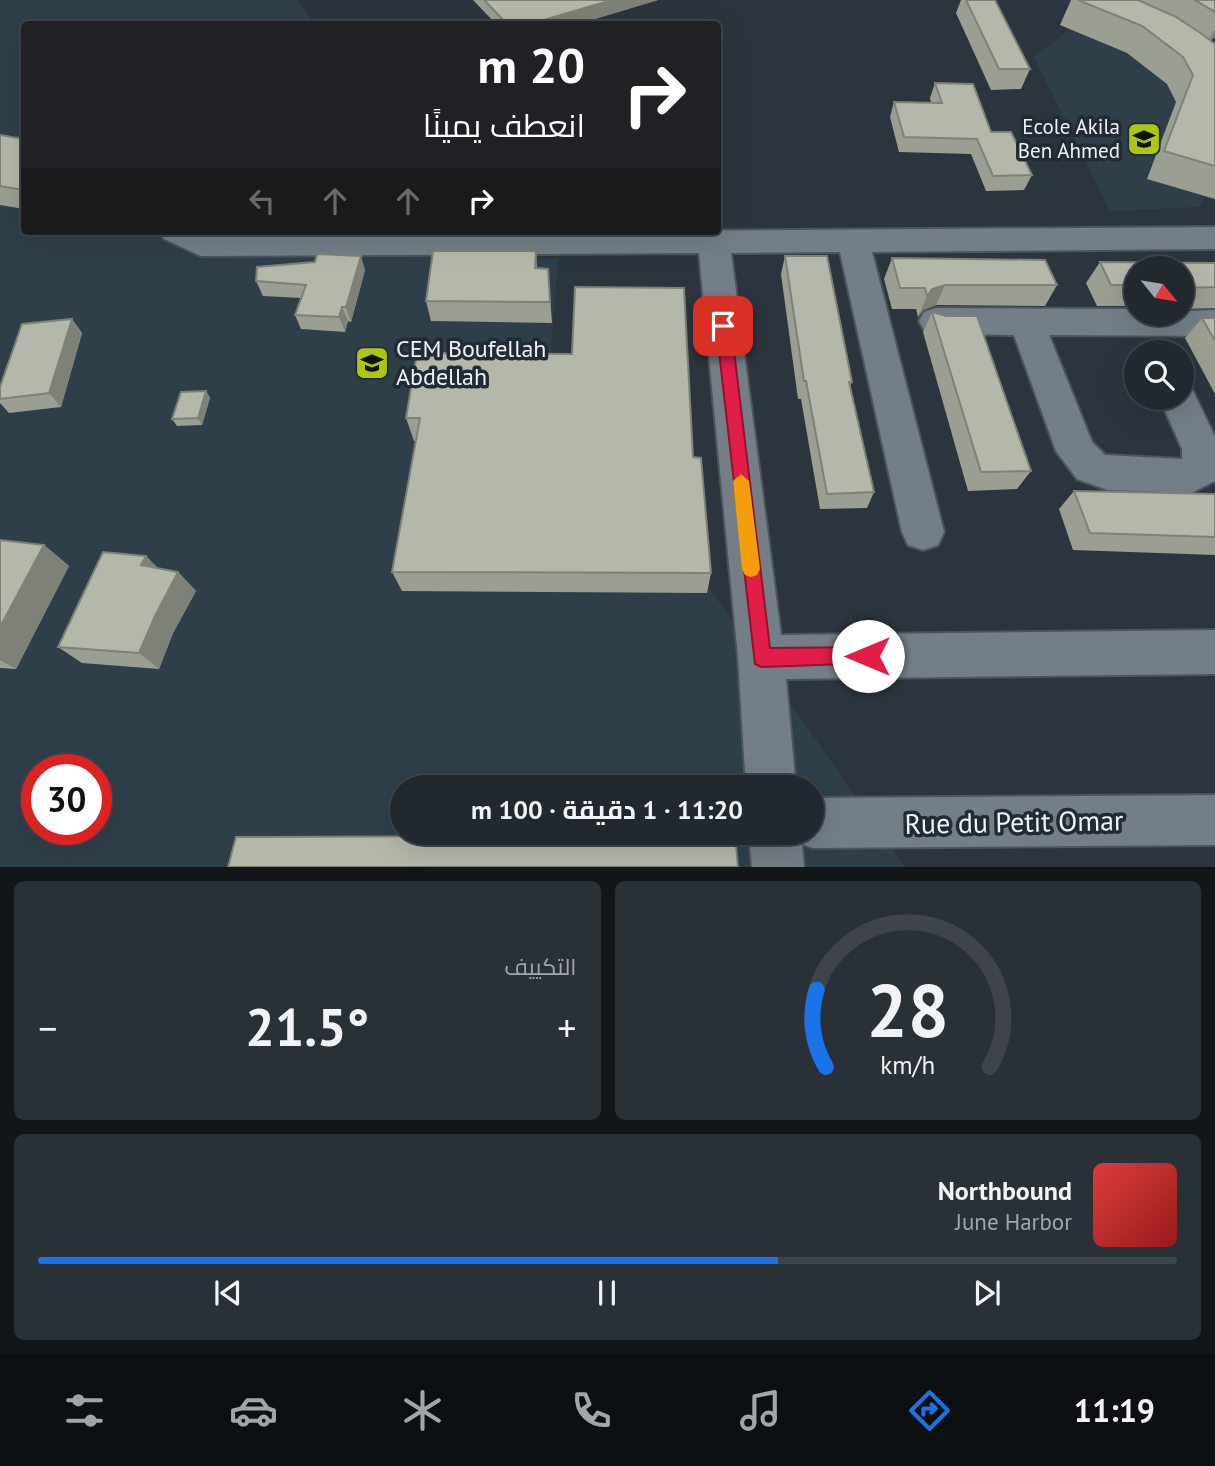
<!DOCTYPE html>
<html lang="ar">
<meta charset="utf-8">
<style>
body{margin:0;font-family:"PT Sans",Cairo,sans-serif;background:#293036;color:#f1f3f6;direction:rtl;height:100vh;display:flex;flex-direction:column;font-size:26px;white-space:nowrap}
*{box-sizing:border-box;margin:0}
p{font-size:23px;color:#a2a6aa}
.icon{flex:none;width:38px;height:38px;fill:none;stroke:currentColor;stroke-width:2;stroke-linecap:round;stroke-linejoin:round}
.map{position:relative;height:867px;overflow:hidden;direction:ltr}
.panel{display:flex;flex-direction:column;gap:14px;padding:14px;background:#121619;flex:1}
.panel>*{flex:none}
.hud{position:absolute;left:21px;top:21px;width:700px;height:214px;border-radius:7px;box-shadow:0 7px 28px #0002,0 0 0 2px #3e444a;direction:rtl;background:#202124;color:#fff;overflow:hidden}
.needle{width:46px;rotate:120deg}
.fabs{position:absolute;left:1124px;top:256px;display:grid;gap:14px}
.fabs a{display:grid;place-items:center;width:70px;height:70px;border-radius:50%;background:#21282e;box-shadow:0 7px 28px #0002,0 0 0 2px #3e444a;font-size:35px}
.speed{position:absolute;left:21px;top:754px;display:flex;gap:14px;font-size:35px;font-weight:700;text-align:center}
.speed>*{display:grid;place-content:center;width:91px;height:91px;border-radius:50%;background:#21282e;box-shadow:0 7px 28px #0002,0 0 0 2px #3e444a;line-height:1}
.speed .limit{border:10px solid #d22;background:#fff;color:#111}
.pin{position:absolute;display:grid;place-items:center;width:60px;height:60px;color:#fff;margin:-30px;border-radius:14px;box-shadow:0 4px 10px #0006}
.me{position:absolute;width:77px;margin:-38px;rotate:270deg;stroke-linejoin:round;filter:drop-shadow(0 0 5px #0008)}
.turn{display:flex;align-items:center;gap:24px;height:147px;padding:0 21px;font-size:32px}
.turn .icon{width:91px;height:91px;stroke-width:2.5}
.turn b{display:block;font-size:49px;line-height:60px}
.lanes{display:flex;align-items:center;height:66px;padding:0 21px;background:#0003;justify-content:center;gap:35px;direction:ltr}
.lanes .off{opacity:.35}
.big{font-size:52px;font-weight:700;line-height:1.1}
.panel .widget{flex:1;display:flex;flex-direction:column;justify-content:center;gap:10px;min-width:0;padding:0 24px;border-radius:10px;background:#293036}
.panel .dial{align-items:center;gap:0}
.dial svg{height:182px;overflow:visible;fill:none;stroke:#3e444a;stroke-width:7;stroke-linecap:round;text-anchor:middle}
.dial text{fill:#f1f3f6;stroke:none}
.song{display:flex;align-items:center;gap:21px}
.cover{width:84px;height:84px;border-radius:10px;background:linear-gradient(135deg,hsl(0 70% 55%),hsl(0 70% 35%))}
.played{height:7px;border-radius:4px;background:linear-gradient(90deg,#1a73e8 65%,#3e444a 65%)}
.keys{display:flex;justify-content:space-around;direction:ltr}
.heat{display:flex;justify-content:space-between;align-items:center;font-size:38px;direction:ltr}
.panel .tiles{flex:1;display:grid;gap:14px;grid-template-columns:1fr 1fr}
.widget:last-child{grid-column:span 2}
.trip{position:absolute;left:390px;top:775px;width:434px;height:70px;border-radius:35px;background:#21282e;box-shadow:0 7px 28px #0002,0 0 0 2px #3e444a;font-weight:700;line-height:70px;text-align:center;direction:rtl}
.tab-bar{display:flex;height:112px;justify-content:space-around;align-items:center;background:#0d1012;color:#a2a6aa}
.tab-bar .icon{width:49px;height:49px}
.tab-bar .selected{color:#1a73e8}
.tab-bar b{font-size:32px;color:#f1f3f6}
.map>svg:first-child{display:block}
.built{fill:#2f3f4a;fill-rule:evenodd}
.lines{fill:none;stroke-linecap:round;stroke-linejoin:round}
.minor-casing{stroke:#4c555b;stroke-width:4}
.minor{fill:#737e86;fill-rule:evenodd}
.wall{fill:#9b9e93}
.shaded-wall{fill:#7e8178}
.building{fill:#b4b8ab;stroke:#7e8178;stroke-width:2}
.route{fill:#e11d48;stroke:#92132f;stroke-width:2}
.slow{fill:#f59e0b}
.labels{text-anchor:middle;stroke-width:7;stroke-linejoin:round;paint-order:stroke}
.far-poi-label{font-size:21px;fill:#edf3f8;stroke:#222b33;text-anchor:end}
.poi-label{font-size:24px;fill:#edf3f8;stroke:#222b33;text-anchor:start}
.near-street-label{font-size:28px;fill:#edf3f8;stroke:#222b33}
</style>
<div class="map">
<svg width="1215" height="868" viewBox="0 0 1215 868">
<rect width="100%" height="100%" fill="#2c353d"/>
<path class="built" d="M 0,0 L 298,0 L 315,24 L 24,24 L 24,231 L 459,231 L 479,260 L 558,259 L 550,361 L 905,867 L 0,867 ZM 37,770 L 96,770 L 96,830 L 37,830 ZM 402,788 L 812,788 L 812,833 L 402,833 Z
M 1070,29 L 1215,90 L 1215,200 L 1204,197 L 1199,207 L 1110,211 L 1034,57 Z"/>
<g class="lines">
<g class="minor-casing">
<path id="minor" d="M 1215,227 L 1215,249 L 872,252 L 944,532 L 938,545 L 923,550 L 908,545 L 902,532 L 840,252 L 731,253 L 781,635 L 1215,630 L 1215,674 L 786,679 L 796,788 L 746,788 L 738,657 L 699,253 L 201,256 L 164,239 L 159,231 L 206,234 Z
M 936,308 L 1136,309 L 1136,313 L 1215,310 L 1215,336 L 1049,335 L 1092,442 L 1105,455 L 1182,459 L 1182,449 L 1159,397 L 1181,397 L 1181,383 L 1191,387 L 1215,437 L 1215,481 L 1191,493 L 1108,490 L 1077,479 L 1056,451 L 1014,335 L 936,334 L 924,330 L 919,321 L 924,312 Z
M 1215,795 L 1215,845 L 812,848 L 802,844 L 804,868 L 752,868 L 749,833 L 812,833 L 812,798 Z"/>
</g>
<use href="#minor" class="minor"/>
</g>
<path class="wall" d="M 473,0 L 658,0 L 578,24 L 496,24 Z
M 961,0 L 995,0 L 1030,69 L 1021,89 L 991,90 L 956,13 Z
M 1071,0 L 1215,0 L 1215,37 L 1210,41 L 1215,44 L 1215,199 L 1147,179 L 1176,102 L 1167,84 L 1127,53 L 1060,25 Z
M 935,83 L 991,132 L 1032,175 L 1024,190 L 986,191 L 971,154 L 899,152 L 890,117 L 894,102 L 931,103 L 930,98 Z
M 0,135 L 24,139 L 24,209 L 0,205 Z
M 536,251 L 537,268 L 548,269 L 552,323 L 431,321 L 426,301 Z
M 785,256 L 852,382 L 850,386 L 874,492 L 867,508 L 820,509 L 801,399 L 798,399 L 781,274 Z
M 892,258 L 1057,285 L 1045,306 L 936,305 L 923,310 L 918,317 L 916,309 L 892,309 L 884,279 Z
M 1100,262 L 1215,263 L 1215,308 L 1181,309 L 1181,268 L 1136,268 L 1136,306 L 1097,306 L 1086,283 Z
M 365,270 L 351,322 L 348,321 L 345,332 L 301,329 L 295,315 L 301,298 L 263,296 L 256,281 Z
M 932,312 L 946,316 L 1031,471 L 1017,489 L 968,491 L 923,332 Z
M 1202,318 L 1215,318 L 1215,394 L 1185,338 Z
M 72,319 L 82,333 L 61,407 L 9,413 L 0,403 L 0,387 Z
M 417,353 L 693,457 L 711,573 L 707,593 L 402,591 L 392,572 L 416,441 L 414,441 L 406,418 Z
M 206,391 L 210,398 L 202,425 L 177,426 L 172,419 Z
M 1074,491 L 1215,494 L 1215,555 L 1073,550 L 1059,509 Z
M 0,540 L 44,545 L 69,566 L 16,669 L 0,668 Z
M 146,556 L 158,569 L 178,572 L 196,591 L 173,633 L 159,669 L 82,663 L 58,647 Z"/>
<path class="shaded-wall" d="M 612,0 L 658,0 L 578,24 L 530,24 Z
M 1215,30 L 1215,37 L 1206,44 Z
M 361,256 L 365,270 L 351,322 L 346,307 Z
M 945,285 L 936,305 L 923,310 L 918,317 L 927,296 L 932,289 Z
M 342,307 L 348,321 L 345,332 L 339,317 Z
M 72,319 L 82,333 L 61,407 L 49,393 Z
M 206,391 L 210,398 L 202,425 L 198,418 Z
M 44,545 L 69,566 L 16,669 L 0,660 L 0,627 Z
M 146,556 L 164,574 L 141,565 Z
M 178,572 L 196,591 L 173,633 L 159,669 L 139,653 L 155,616 Z"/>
<path class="building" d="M 484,0 L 612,0 L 530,24 L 507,24 Z
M 966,0 L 995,0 L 1030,69 L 999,69 Z
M 1078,0 L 1138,0 L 1176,17 L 1202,34 L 1215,44 L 1215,166 L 1164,151 L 1193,75 L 1183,57 L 1142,26 Z
M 1194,0 L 1215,0 L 1215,12 L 1198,2 Z
M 935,83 L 973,84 L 991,132 L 1011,132 L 1032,175 L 993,176 L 977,139 L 904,137 L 894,102 L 942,103 Z
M 0,135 L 24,139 L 24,190 L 0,186 Z
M 433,251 L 536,251 L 535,268 L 548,269 L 550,302 L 426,301 Z
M 317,254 L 361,256 L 346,307 L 342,307 L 339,317 L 295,315 L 306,285 L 256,281 L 257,267 L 315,262 Z
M 785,256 L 827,256 L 852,382 L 849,382 L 874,492 L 827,494 L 806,381 L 804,381 Z
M 892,258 L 1045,260 L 1057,285 L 945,285 L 932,289 L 927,296 L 925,288 L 900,288 Z
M 1100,262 L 1215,263 L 1215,287 L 1181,288 L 1181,268 L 1136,268 L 1136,285 L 1111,285 Z
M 575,287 L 684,288 L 693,457 L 701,458 L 711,573 L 392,572 L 420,418 L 406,418 L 417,353 L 572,354 Z
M 932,312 L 946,316 L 977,316 L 1031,471 L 981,472 Z
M 1202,318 L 1215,318 L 1215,341 Z
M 72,319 L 49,393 L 0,399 L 0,387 L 22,324 Z
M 206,391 L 198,418 L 172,419 L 181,392 Z
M 1074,491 L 1215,494 L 1215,537 L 1090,533 Z
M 0,540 L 44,545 L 0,627 Z
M 103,552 L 146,556 L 141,565 L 178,572 L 155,616 L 139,653 L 58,647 Z
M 735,835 L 738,867 L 228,867 L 236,837 Z"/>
<path class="route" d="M 723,320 L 731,326 L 770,648 L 868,647 L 875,650 L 877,656 L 875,663 L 761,667 L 755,664 L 716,326 Z"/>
<path class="slow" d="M 741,474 L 749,481 L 760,569 L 757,575 L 751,577 L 745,575 L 742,569 L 733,481 Z"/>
<defs>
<g id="school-square" transform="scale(1.75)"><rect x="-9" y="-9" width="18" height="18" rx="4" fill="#acc612" stroke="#222b33"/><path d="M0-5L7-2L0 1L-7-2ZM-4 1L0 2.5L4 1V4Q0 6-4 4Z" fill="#111"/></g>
</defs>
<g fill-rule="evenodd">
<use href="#school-square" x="1144" y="139"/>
<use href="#school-square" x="372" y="363"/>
</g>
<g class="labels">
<g class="far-poi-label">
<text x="1120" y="134">Ecole Akila<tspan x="1120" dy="24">Ben Ahmed</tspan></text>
</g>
<g class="poi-label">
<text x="396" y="357">CEM Boufellah<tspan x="396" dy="28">Abdellah</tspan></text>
</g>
<g class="near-street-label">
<text transform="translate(1014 822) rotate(-1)" y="10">Rue du Petit Omar</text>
</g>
</g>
</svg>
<div class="fabs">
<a><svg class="needle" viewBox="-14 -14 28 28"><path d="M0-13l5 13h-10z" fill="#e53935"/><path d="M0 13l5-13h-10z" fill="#a2a6aa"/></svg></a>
<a><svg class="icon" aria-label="search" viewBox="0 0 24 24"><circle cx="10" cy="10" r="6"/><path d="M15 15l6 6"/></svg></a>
</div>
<div class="speed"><div class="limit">30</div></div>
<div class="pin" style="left:723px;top:326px;background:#d93025"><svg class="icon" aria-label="arrive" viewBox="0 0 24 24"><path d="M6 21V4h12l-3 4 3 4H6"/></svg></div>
<svg class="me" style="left:868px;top:656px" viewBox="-20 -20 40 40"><circle r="19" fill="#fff"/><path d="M0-13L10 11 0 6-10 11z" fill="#e11d48"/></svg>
<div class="trip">11:20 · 1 دقيقة · 100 m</div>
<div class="hud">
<div class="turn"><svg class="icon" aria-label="right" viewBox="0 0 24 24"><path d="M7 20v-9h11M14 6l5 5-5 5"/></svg><div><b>20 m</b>انعطف يمينًا</div></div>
<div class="lanes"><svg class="icon off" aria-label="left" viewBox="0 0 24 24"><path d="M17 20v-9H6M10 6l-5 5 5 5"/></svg><svg class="icon off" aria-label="ahead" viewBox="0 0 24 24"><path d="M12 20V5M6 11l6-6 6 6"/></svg><svg class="icon off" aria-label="ahead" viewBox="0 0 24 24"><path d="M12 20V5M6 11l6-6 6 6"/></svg><svg class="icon" aria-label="right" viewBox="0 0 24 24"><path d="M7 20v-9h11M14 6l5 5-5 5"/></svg></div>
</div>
</div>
<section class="panel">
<div class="tiles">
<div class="widget dial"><svg viewBox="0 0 100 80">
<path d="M14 69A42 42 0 1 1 86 69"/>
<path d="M14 69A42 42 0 0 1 10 35" stroke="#1a73e8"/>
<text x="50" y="56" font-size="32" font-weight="700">28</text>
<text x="50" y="72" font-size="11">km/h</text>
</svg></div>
<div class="widget"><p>التكييف</p>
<div class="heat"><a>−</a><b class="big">21.5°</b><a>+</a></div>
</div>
<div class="widget">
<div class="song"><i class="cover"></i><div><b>Northbound</b><p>June Harbor</p></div></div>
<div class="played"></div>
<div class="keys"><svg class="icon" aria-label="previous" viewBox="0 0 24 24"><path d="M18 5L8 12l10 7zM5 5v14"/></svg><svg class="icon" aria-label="pause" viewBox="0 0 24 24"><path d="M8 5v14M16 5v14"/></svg><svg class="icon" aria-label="next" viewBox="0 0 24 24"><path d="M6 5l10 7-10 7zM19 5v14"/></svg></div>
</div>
</div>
</section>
<nav class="tab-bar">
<b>11:19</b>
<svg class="icon selected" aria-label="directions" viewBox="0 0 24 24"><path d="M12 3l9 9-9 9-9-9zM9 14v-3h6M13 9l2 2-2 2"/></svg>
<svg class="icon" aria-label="music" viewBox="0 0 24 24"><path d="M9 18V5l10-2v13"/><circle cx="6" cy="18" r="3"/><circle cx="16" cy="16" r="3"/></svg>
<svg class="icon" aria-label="phone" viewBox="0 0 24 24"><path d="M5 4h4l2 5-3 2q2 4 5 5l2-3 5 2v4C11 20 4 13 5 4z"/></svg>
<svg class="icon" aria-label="climate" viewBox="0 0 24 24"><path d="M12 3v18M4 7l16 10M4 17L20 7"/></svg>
<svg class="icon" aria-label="car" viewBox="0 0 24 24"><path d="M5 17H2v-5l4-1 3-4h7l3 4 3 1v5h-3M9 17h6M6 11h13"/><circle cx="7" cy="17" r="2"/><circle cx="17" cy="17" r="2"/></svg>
<svg class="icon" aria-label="filters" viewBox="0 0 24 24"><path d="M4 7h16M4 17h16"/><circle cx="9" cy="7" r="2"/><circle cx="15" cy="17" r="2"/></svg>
</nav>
